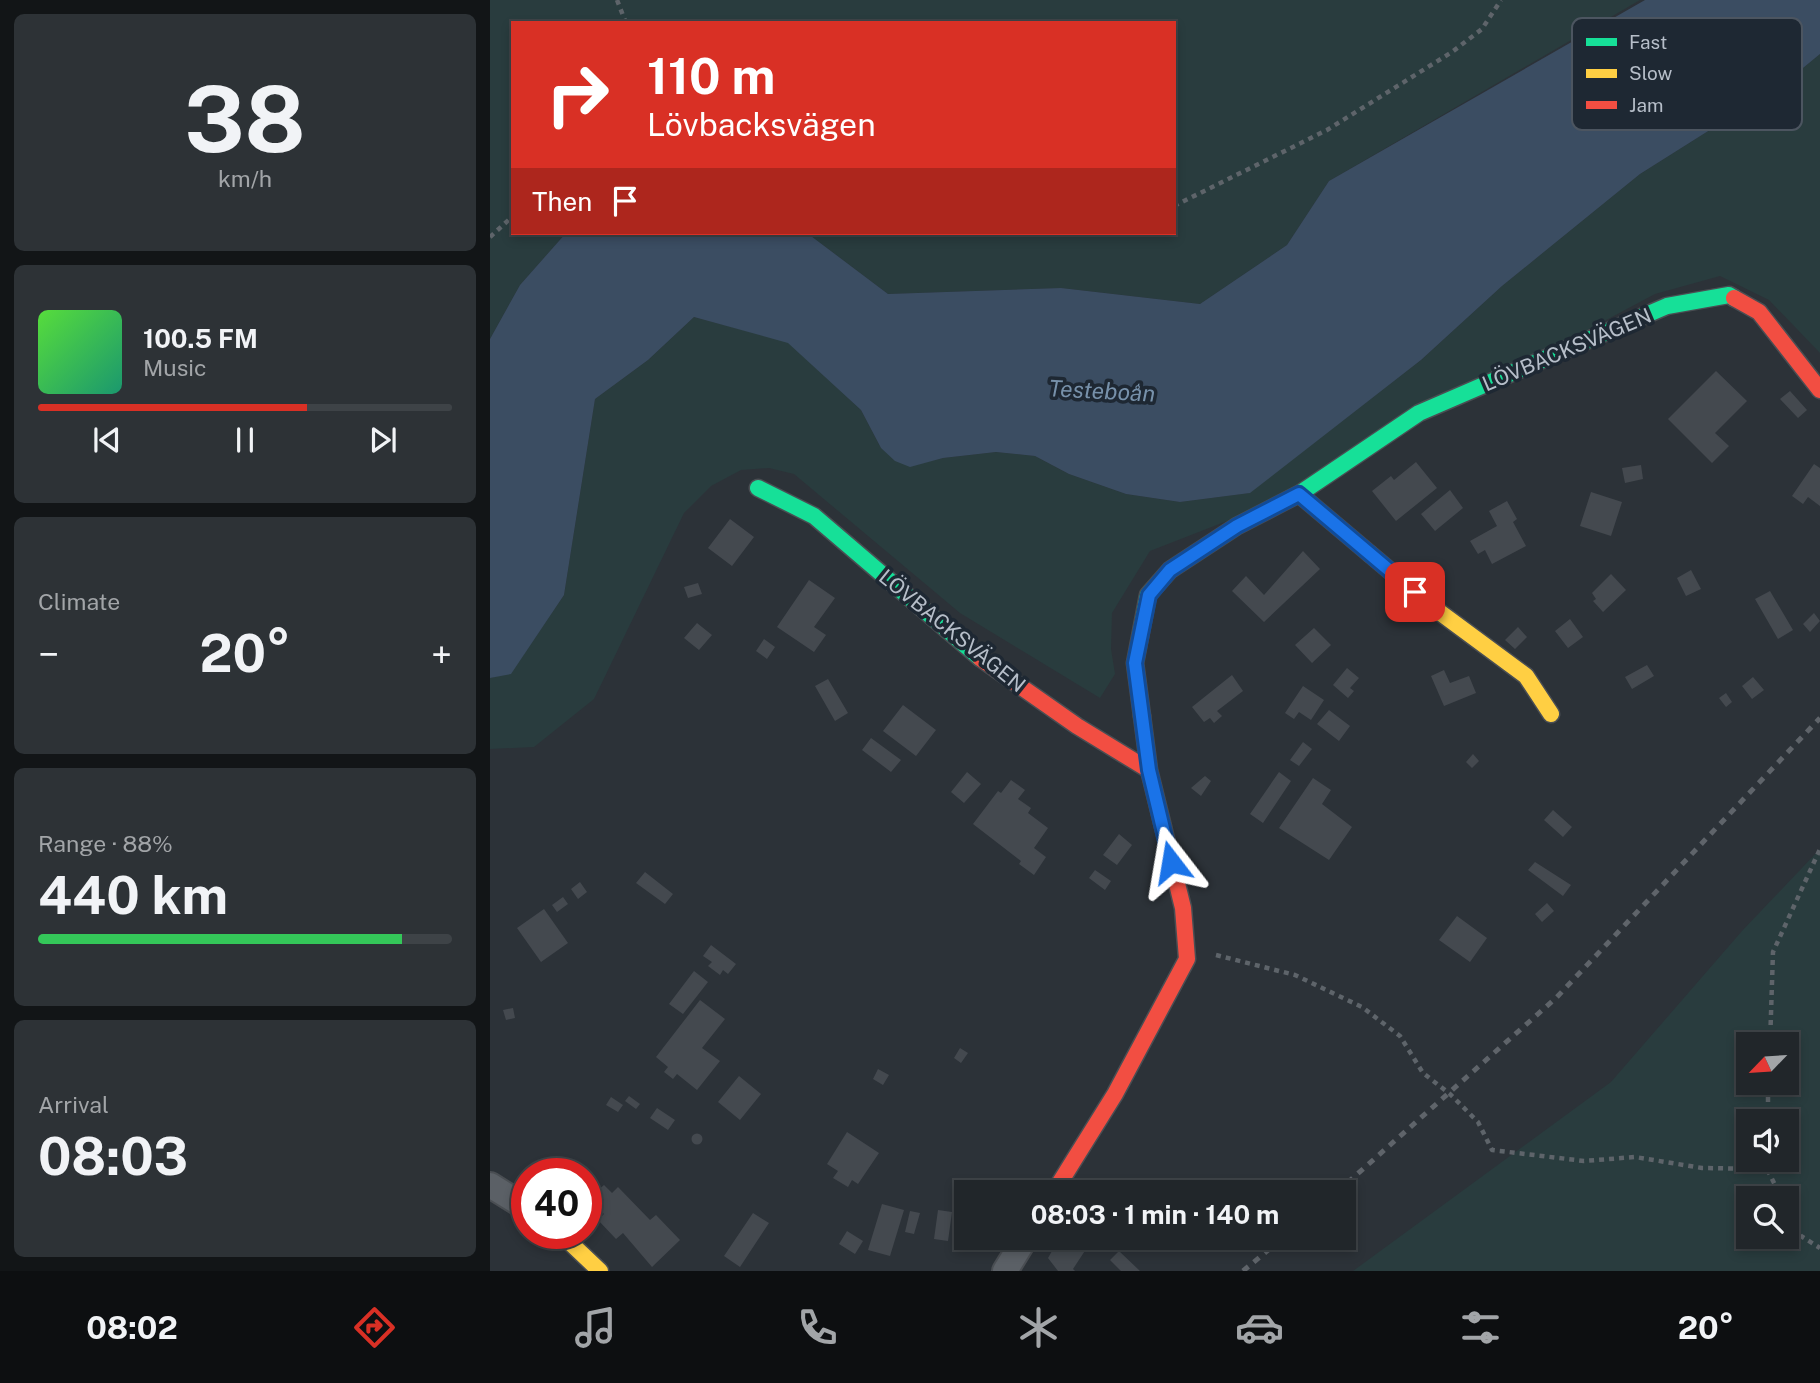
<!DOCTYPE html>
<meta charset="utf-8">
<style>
body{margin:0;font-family:"Public Sans",sans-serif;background:#2d3236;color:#f1f3f6;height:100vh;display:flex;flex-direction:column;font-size:26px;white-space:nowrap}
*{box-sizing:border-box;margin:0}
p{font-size:23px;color:#a2a5a8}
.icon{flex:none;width:38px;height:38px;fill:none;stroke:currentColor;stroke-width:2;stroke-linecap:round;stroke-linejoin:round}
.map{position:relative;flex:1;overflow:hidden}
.side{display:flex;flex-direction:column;gap:14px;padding:14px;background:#121517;width:490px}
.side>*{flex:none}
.guide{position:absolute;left:21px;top:21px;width:665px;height:214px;border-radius:0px;box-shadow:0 4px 10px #0003,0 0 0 2px #3e4347;background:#d93025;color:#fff;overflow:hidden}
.needle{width:46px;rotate:245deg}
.tools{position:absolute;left:1246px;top:1032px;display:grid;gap:14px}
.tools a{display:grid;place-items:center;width:63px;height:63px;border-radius:0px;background:#21262a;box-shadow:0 4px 10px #0003,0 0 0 2px #3e4347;font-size:35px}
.speed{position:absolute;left:21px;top:1158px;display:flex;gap:14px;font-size:35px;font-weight:700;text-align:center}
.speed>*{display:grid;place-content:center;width:91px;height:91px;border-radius:50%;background:#21262a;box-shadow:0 4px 10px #0003,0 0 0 2px #3e4347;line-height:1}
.speed .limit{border:10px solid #d22;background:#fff;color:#111}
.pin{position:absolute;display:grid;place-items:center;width:60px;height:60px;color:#fff;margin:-30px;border-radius:14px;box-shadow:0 4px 10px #0006}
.me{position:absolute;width:77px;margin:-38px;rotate:346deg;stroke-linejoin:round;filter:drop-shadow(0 0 5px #0008)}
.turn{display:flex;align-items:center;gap:24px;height:147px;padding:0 21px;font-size:32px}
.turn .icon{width:91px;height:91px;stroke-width:2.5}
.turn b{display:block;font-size:49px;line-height:60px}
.then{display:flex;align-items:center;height:66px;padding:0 21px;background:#0003;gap:14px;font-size:26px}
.big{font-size:52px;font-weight:700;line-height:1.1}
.side .widget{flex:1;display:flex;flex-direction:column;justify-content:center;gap:10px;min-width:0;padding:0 24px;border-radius:10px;background:#2d3236}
.side .dial{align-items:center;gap:0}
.dial b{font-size:91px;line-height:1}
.song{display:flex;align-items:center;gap:21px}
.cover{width:84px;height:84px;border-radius:10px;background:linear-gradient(135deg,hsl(110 70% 55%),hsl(160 70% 35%))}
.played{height:7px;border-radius:4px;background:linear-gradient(90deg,#d93025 65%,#3e4347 65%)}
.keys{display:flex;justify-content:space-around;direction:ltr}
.heat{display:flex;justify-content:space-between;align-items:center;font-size:38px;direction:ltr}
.charge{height:10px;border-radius:5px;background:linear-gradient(90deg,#34c759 88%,#3e4347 0)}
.trip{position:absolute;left:464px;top:1180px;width:402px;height:70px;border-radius:0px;background:#21262a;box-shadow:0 4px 10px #0003,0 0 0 2px #3e4347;font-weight:700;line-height:70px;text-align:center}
.menu{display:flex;height:112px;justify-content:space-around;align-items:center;background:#0d0f11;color:#a2a5a8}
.menu .icon{width:49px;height:49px}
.menu .active{color:#d93025}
.menu b{font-size:32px;color:#f1f3f6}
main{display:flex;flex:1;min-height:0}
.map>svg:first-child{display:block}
.green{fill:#293c3e;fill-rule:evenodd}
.water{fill:#3b4d62}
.building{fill:#44494f}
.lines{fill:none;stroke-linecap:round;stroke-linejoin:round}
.street-casing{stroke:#4a4e53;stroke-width:28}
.fast-casing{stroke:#4a4e53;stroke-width:19}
.slow-casing{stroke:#4a4e53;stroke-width:19}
.jam-casing{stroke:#4a4e53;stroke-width:19}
.path{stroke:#5e646a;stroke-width:4.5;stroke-dasharray:5 5;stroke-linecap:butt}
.street{stroke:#5b6066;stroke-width:24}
.fast{stroke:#16e098;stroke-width:16}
.slow{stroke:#ffcf43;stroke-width:16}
.jam{stroke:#f24e42;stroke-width:16}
.rail{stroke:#5f646a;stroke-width:5;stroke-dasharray:7 7;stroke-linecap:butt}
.route-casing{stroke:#114b97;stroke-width:18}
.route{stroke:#1a73e8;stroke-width:12}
.labels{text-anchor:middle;stroke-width:7;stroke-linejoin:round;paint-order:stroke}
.street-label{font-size:21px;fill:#b6bec9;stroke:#1e2833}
.water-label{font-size:23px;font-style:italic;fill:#7791aa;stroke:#1e2833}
.key{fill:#1e2833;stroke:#4c5560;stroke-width:2}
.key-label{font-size:19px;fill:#b6bec9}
</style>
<main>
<section class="side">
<div class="widget dial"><b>38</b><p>km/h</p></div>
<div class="widget">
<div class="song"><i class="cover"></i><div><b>100.5 FM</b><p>Music</p></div></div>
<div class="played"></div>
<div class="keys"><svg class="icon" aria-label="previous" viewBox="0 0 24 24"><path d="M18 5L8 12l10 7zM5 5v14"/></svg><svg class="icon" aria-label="pause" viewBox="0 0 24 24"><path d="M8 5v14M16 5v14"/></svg><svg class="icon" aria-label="next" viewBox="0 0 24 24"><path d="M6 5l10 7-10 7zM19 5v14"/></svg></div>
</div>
<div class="widget"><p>Climate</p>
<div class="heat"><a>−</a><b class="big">20°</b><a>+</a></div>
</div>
<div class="widget"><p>Range · 88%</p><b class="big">440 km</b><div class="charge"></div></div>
<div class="widget"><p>Arrival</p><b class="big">08:03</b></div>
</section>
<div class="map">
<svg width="1330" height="1271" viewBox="0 0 1330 1271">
<rect width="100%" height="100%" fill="#2c3238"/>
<path class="green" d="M 0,0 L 1150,0 L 839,181 L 797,245 L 710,304 L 571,288 L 398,294 L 317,233 L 684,233 L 684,23 L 23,23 L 23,233 L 76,233 L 30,285 L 0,339 Z
M 1330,54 L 1330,353 L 1279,300 L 1230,276 L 1165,294 L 742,519 L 660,551 L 622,613 L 621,649 L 625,674 L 610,698 L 470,613 L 304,474 L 279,468 L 251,470 L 221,486 L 194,513 L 104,699 L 44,747 L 0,749 L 0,678 L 21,673 L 74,595 L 105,399 L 158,360 L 204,317 L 298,342 L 371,410 L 391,448 L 420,466 L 453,458 L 506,452 L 545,456 L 579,474 L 636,494 L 690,502 L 759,493 L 931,360 L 1012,286 L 1150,174 L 1296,82 Z
M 1330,849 L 1330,1271 L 863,1271 L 1121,1082 L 1252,931 ZM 1258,1045 L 1297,1045 L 1297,1083 L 1258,1083 ZM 1258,1122 L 1297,1122 L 1297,1160 L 1258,1160 ZM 1258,1199 L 1297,1199 L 1297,1237 L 1258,1237 Z"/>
<path class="water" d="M 1155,0 L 1330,0 L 1330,54 L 1296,82 L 1150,174 L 1012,286 L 931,360 L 760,493 L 690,502 L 636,494 L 579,474 L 545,456 L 506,452 L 453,458 L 420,467 L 405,461 L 391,448 L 371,410 L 298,343 L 204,317 L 158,360 L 105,399 L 74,595 L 21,674 L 0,678 L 0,339 L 30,285 L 76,233 L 317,233 L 398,294 L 571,288 L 710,304 L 797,245 L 839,181 Z"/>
<path class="building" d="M 1226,371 L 1257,401 L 1225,433 L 1239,446 L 1222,463 L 1178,419 Z
M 1300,391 L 1317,410 L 1308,418 L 1290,399 Z
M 926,462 L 947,488 L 906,521 L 882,491 L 901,476 L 904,480 Z
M 1324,464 L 1330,468 L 1330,506 L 1318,497 L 1313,504 L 1302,496 Z
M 1151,465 L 1153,479 L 1135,483 L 1132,468 Z
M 960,490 L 973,508 L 945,531 L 931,514 Z
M 1101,492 L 1132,502 L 1121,536 L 1090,526 Z
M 1017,501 L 1027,519 L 1023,522 L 1036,546 L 1002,564 L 995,550 L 988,554 L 980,541 L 1007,526 L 999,511 Z
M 240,519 L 264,537 L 242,566 L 218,548 Z
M 813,551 L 830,569 L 774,622 L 742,591 L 756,576 L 774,595 Z
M 1201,570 L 1211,589 L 1196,596 L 1187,578 Z
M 1121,574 L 1136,590 L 1113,612 L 1103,601 L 1106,599 L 1102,593 Z
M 319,580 L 345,598 L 324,627 L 336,635 L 324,652 L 287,627 Z
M 208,583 L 212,594 L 198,598 L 194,587 Z
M 1280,591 L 1303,630 L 1288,639 L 1265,599 Z
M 1324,613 L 1330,621 L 1320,632 L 1313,624 Z
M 1080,619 L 1093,637 L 1078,648 L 1065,631 Z
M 207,623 L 222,635 L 209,650 L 194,638 Z
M 1028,627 L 1037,637 L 1025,649 L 1015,640 Z
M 824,628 L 841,645 L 822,663 L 805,645 Z
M 274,639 L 285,647 L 277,659 L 266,651 Z
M 1157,665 L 1164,676 L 1142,689 L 1135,677 Z
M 857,668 L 869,678 L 860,688 L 864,691 L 858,698 L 843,685 Z
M 954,670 L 960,683 L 979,676 L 986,693 L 954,706 L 941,676 Z
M 742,675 L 753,691 L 727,711 L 732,716 L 724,723 L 720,718 L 714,722 L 702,707 Z
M 1263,677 L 1274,690 L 1262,699 L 1252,686 Z
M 338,679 L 358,713 L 345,721 L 325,686 Z
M 813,686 L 834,700 L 821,720 L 809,712 L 804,719 L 795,713 Z
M 1236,693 L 1242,702 L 1236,707 L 1229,698 Z
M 413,705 L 446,730 L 426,756 L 393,731 Z
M 839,710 L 860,726 L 849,741 L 827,724 Z
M 381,738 L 411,760 L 401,772 L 372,750 Z
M 813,742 L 822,749 L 809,766 L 800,760 Z
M 983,754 L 989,761 L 982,768 L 976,762 Z
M 477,772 L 491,784 L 474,803 L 461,792 Z
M 789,772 L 801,781 L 773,823 L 760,814 Z
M 715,776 L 721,781 L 711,796 L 701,788 Z
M 823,778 L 841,790 L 832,804 L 862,827 L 839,860 L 789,828 Z
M 521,780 L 535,790 L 528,799 L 541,808 L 538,813 L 558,828 L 544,848 L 556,857 L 544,875 L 529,864 L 531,861 L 483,824 L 508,791 L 511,793 Z
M 1063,810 L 1082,827 L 1073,837 L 1054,820 Z
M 629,834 L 642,845 L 627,865 L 613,855 Z
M 1045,862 L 1081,885 L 1073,896 L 1038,870 Z
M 605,870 L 621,881 L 615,890 L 599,878 Z
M 155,872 L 183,894 L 175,904 L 146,883 Z
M 90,882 L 97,892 L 88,899 L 81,889 Z
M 73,897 L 78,904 L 67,912 L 62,905 Z
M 1057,903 L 1064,911 L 1052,922 L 1045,914 Z
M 54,909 L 78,943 L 51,962 L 27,928 Z
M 967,916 L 997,938 L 980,962 L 949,940 Z
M 221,945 L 246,964 L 238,974 L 233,970 L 230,975 L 218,966 L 222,962 L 213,956 Z
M 204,971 L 218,982 L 193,1014 L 179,1004 Z
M 210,1000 L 235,1019 L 212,1048 L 230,1061 L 207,1090 L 187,1074 L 183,1079 L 174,1072 L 178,1067 L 166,1057 Z
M 23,1008 L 25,1018 L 16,1020 L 13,1010 Z
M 470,1048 L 478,1053 L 471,1063 L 464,1058 Z
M 388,1069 L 399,1075 L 393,1085 L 383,1079 Z
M 249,1076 L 271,1094 L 250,1120 L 228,1102 Z
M 139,1096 L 150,1104 L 146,1109 L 135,1101 Z
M 121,1097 L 133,1105 L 128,1112 L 116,1105 Z
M 167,1108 L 185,1120 L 178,1130 L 160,1118 Z
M 357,1132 L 389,1153 L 368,1184 L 362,1180 L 358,1187 L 343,1178 L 348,1171 L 337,1164 Z
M201.5 1139a5.5 5.5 0 1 1 11 0a5.5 5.5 0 1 1-11 0Z
M 114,1185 L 122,1193 L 128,1187 L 160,1220 L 166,1215 L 190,1240 L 162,1267 L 133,1233 L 126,1239 L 108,1220 L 114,1214 L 107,1207 L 114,1200 L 106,1192 Z
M 392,1204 L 414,1210 L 400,1256 L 378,1250 Z
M 448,1210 L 462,1212 L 458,1241 L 444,1239 Z
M 420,1211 L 430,1213 L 424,1234 L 415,1232 Z
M 263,1213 L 279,1223 L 250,1267 L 234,1256 Z
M 357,1231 L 373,1241 L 365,1254 L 349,1244 Z
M 570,1237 L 604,1237 L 583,1269 L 585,1271 L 568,1271 L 558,1258 Z
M 629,1251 L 650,1271 L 631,1271 L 620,1260 Z"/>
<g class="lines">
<g class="street-casing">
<path id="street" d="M 0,1185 L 37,1208
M 515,1271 L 536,1237"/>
</g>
<g class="fast-casing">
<path id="fast" d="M 268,488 L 324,516 L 490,658
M 809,494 L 929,413 L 1177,306 L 1239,295 L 1244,298
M 652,716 L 645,663 L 658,595 L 680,570 L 747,526 L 809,494 L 880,554"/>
</g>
<g class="slow-casing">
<path id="slow" d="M 880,554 L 944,608 L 1036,676 L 1061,714
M 71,1234 L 110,1271"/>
</g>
<g class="jam-casing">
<path id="jam" d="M 1244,298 L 1269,312 L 1330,390
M 490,658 L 587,726 L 659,770
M 564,1192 L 625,1094 L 697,959 L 693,908 L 659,770 L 652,716"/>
</g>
<path class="path" d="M 127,0 L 136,23
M 684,206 L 837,130 L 962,52 L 992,29 L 1011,0
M 0,237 L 23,216
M 726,955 L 805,975 L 872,1007 L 910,1036 L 933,1073 L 960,1094 L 988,1122 L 1002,1150 L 1094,1161 L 1145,1157 L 1212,1168 L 1277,1169
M 1280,1045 L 1283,952 L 1330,849
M 1278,1122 L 1278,1083
M 1277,1160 L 1277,1169 L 1292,1199
M 1297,1208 L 1311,1236 L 1330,1248"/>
<use href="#street" class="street"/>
<use href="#fast" class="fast"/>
<use href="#slow" class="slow"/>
<use href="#jam" class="jam"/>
<path class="rail" d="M 847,1192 L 1066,998 L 1330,718
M 753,1271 L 794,1237"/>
</g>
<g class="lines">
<g class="route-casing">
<path id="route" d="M 681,862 L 659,770 L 645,663 L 659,595 L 680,570 L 747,526 L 809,494 L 925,592"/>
</g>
<use href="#route" class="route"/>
</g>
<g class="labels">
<g class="street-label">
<text transform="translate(1077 350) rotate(-23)" y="7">LÖVBACKSVÄGEN</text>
<text transform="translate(462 631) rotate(39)" y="7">LÖVBACKSVÄGEN</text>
</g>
<g class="water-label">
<text transform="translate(612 391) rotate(3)" y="8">Testeboån</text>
</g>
</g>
<rect x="1082" y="18" width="230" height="112" rx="10" class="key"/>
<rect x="1096" y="38" width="31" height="8" fill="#16e098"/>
<rect x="1096" y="69" width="31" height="9" fill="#ffcf43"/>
<rect x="1096" y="101" width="31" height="8" fill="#f24e42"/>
<g class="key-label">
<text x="1139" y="49">Fast</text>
<text x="1139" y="80">Slow</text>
<text x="1139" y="112">Jam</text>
</g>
</svg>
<div class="tools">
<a><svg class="needle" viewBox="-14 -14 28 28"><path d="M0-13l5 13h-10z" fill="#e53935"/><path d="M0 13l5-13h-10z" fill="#a2a5a8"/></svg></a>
<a><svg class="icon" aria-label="sound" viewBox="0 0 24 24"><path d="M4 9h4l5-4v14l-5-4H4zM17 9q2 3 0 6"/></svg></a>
<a><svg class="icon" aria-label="search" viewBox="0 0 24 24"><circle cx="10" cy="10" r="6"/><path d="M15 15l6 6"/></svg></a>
</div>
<div class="speed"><div class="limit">40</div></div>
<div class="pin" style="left:925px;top:592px;background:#d93025"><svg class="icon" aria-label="arrive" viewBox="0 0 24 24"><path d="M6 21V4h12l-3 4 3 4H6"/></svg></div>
<svg class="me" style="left:681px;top:862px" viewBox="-20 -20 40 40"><path d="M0-17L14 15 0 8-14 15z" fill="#1a73e8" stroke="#fff" stroke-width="4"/></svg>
<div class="trip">08:03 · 1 min · 140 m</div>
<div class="guide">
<div class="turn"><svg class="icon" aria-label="right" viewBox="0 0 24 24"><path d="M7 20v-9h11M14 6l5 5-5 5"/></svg><div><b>110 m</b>Lövbacksvägen</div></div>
<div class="then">Then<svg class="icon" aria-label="arrive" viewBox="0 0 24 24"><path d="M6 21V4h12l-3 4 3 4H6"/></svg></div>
</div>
</div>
</main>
<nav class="menu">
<b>08:02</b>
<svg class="icon active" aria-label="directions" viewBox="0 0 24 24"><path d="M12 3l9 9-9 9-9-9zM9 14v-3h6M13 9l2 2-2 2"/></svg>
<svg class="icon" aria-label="music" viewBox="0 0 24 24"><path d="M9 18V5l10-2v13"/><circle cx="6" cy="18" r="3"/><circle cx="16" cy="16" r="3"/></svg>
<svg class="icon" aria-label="phone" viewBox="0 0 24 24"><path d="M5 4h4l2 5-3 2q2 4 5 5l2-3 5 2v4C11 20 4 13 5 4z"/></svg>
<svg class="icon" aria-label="climate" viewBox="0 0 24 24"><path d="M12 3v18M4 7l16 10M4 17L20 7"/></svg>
<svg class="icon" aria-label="car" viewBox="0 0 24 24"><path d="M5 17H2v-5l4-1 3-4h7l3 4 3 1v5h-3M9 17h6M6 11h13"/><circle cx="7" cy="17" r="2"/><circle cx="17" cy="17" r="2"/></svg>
<svg class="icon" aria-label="filters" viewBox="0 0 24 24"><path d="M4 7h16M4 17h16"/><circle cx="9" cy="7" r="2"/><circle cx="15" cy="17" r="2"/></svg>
<b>20°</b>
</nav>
